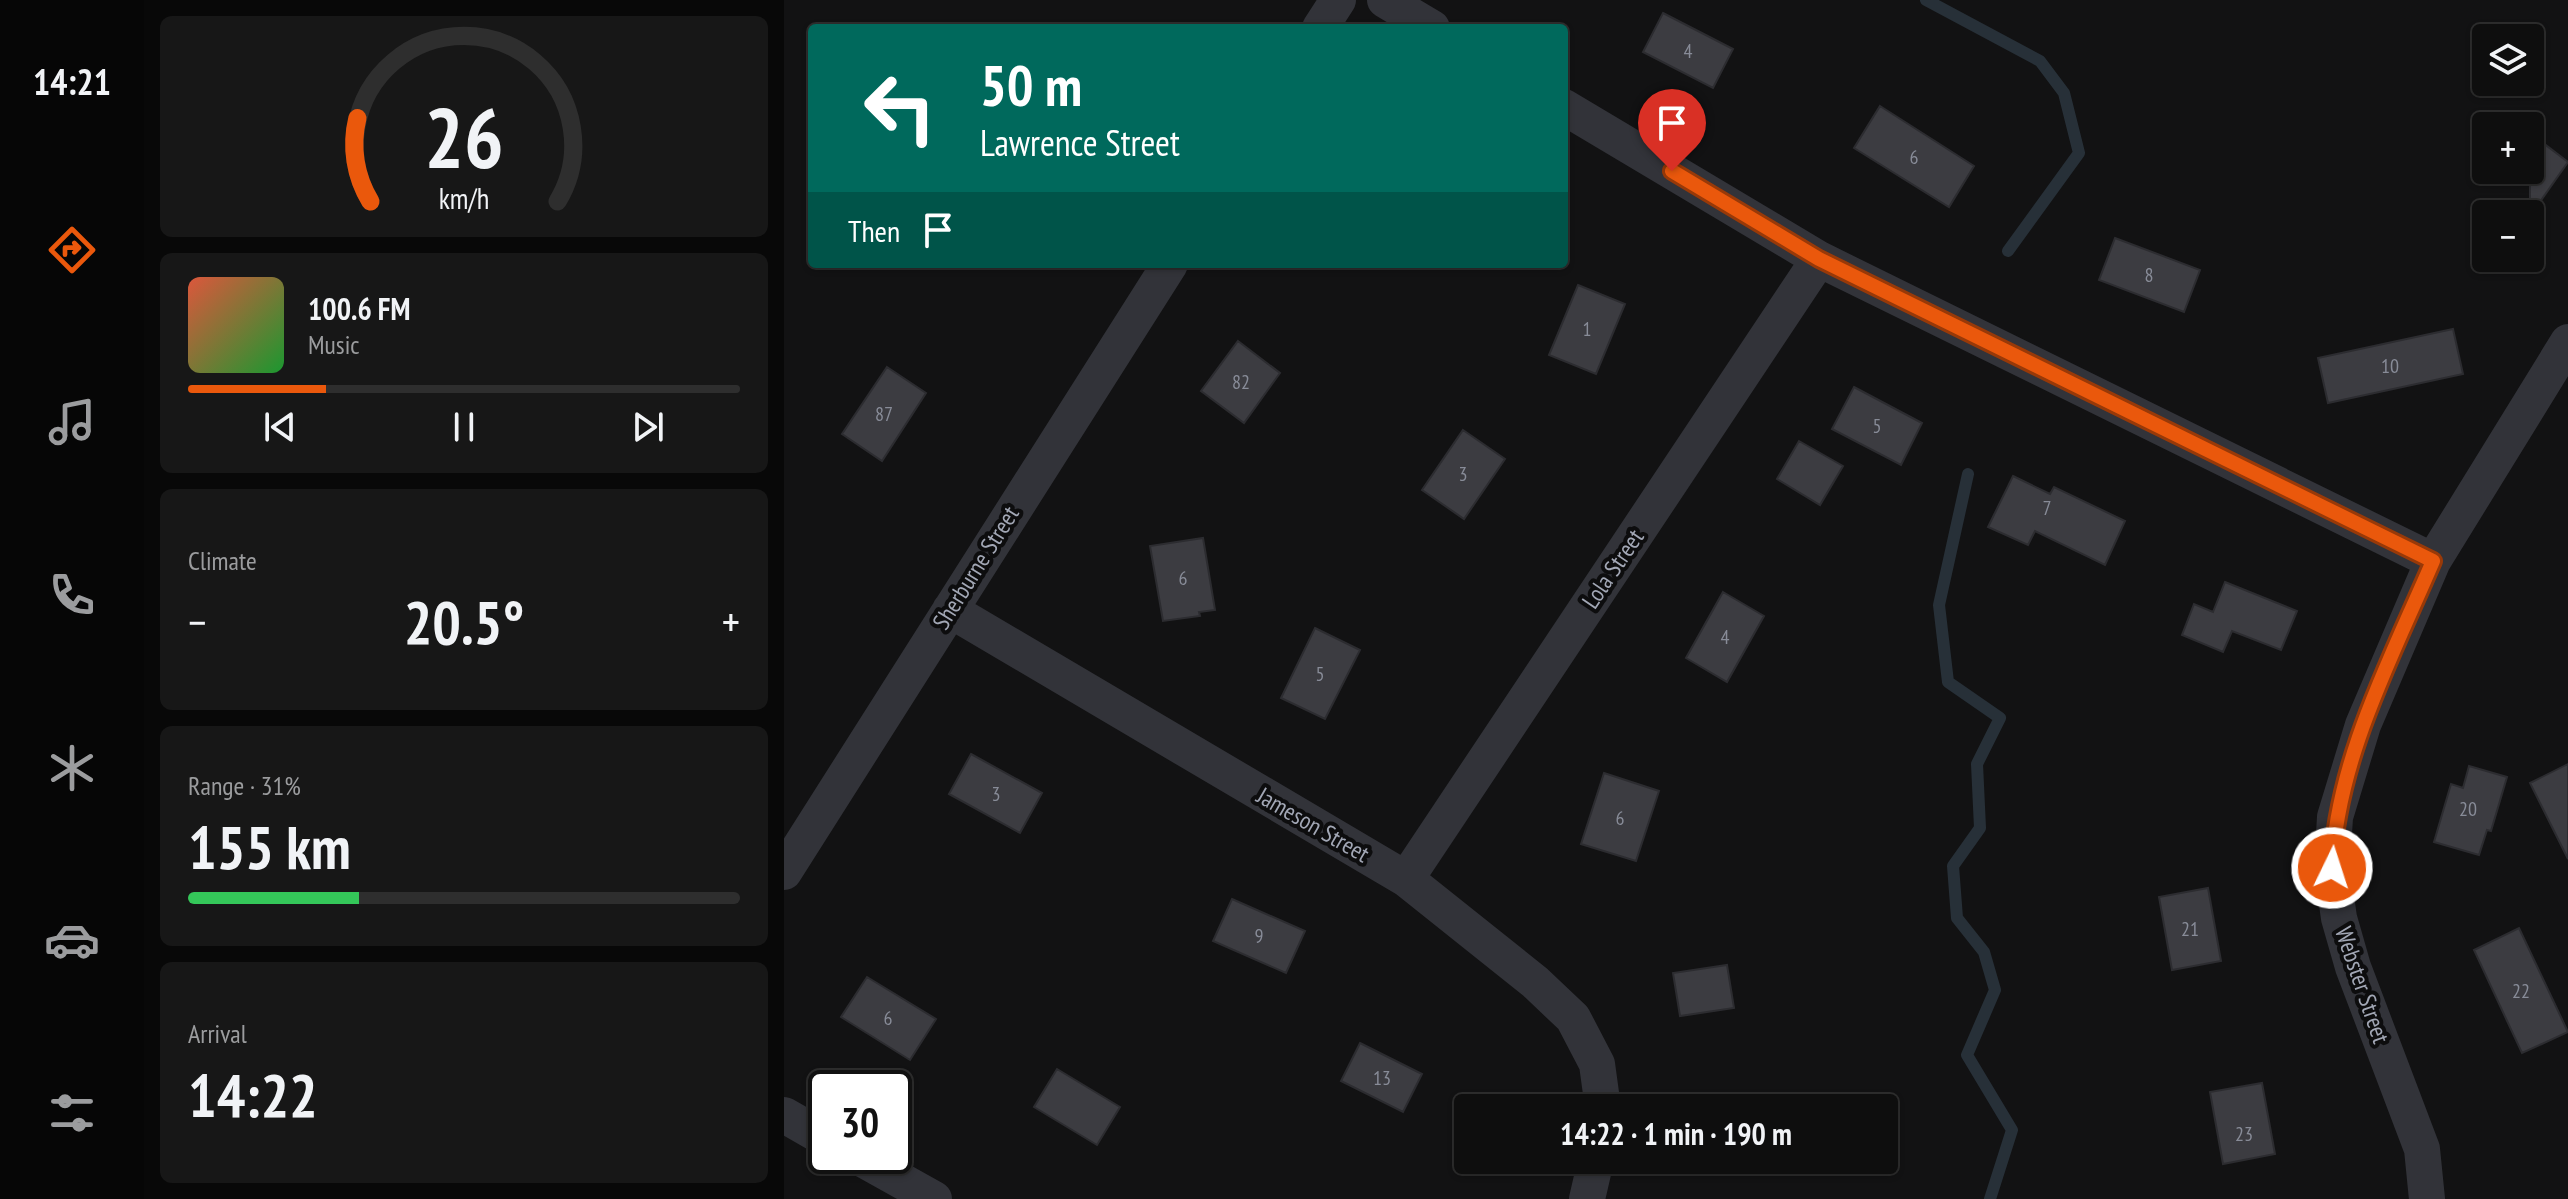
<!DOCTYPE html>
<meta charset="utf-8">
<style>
body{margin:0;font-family:"PT Sans Narrow",sans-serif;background:#171717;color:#f1f3f6;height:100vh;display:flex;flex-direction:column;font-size:30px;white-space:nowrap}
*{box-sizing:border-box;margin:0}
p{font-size:26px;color:#9b9c9e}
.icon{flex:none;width:44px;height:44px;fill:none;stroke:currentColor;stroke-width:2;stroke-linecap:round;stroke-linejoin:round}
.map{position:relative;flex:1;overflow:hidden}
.details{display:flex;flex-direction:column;gap:16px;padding:16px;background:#080808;width:640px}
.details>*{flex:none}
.banner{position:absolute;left:24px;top:24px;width:760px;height:244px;border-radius:8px;box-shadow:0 2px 6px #0004,0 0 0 2px #2e2e2e;background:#00695c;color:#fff;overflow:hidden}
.fabs{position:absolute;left:1688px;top:24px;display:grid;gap:16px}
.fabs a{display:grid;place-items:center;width:72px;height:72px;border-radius:8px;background:#0e0e0e;box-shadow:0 2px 6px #0004,0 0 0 2px #2e2e2e;font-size:40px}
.speed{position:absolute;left:24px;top:1070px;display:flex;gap:16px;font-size:40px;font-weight:700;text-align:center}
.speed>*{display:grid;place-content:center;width:104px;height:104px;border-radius:50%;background:#0e0e0e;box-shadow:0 2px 6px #0004,0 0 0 2px #2e2e2e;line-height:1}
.speed .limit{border:4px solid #111;border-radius:12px;background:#fff;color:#111}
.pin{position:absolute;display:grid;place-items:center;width:68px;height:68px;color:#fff;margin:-82px -34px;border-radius:50% 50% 50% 0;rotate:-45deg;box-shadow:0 0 8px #0007}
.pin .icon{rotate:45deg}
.me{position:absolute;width:88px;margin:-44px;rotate:4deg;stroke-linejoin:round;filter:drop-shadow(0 0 6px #0008)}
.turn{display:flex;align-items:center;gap:28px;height:168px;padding:0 40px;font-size:36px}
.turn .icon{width:104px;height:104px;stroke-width:2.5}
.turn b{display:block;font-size:56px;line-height:68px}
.then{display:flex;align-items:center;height:76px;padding:0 40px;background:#0003;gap:16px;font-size:30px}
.big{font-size:60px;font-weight:600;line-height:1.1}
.details .tile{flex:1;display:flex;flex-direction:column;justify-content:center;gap:12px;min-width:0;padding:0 28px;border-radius:12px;background:#171717}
.details .dial{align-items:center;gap:0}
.dial svg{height:208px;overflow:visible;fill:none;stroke:#2e2e2e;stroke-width:7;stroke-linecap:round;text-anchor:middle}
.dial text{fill:#f1f3f6;stroke:none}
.song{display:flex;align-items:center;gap:24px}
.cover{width:96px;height:96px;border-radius:12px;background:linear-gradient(135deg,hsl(10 70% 55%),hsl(130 70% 35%))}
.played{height:8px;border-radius:4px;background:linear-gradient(90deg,#ea580c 25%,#2e2e2e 25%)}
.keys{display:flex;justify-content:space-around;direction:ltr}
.heat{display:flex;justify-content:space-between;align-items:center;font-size:44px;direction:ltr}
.charge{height:12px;border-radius:6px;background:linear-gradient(90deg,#34c759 31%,#2e2e2e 0)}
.trip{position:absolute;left:670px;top:1094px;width:444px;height:80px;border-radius:8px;background:#0e0e0e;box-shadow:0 2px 6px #0004,0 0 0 2px #2e2e2e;font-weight:600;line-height:80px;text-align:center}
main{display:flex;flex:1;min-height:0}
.tab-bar{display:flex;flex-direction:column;width:144px;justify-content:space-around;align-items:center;background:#060606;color:#9b9c9e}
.tab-bar .icon{width:56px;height:56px}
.tab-bar .current{color:#ea580c}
.tab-bar b{font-size:36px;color:#f1f3f6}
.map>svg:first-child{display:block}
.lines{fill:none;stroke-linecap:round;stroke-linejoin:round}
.stream{stroke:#273038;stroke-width:12}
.building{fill:#3c3c41;stroke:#2c2c30;stroke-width:2}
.minor{stroke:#323339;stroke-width:36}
.route-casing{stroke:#983908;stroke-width:20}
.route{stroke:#ea580c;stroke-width:14}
.labels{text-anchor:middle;stroke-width:8;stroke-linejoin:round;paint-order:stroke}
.number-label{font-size:20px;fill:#888c98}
.street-label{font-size:24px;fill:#a2a7b5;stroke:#0d0d0e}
</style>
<main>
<nav class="tab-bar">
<b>14:21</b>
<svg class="icon current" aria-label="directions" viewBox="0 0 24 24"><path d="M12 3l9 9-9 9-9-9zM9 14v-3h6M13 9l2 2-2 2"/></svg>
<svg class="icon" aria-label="music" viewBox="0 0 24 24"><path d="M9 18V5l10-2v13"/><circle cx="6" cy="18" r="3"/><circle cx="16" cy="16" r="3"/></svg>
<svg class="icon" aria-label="phone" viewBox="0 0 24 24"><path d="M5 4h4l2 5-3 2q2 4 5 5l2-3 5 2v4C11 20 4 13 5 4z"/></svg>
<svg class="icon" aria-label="climate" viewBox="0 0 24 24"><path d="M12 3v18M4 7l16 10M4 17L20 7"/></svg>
<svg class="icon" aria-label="car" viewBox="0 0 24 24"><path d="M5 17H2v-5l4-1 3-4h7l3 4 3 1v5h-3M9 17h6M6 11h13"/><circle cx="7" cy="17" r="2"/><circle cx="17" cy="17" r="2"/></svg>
<svg class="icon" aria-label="filters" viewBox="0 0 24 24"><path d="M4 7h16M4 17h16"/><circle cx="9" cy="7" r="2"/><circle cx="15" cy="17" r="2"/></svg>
</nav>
<section class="details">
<div class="tile dial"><svg viewBox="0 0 100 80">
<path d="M14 69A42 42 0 1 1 86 69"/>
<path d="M14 69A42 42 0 0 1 9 37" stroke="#ea580c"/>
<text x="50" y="56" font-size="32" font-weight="700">26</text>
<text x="50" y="72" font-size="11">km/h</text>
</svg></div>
<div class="tile">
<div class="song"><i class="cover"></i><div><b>100.6 FM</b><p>Music</p></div></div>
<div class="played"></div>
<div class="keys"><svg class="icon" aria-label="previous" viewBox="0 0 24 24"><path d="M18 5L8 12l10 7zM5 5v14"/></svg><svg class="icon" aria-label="pause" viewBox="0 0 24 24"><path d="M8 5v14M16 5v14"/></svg><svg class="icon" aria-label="next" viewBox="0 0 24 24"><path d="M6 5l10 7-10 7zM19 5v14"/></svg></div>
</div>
<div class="tile"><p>Climate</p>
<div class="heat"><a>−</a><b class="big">20.5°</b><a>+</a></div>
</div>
<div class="tile"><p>Range · 31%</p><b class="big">155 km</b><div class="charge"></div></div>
<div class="tile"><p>Arrival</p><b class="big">14:22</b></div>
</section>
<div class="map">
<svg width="1784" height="1199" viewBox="0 0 1784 1199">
<rect width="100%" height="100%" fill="#121213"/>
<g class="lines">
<path class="stream" d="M 1142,0 L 1256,61 L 1280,93 L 1295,153 L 1224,251
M 1184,474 L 1155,605 L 1164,682 L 1216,718 L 1193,764 L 1196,828 L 1169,866 L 1173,918 L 1200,952 L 1211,990 L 1183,1055 L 1228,1130 L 1206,1199"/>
</g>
<path class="building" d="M 879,13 L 949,49 L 929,88 L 859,52 Z
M 1096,106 L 1190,166 L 1165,207 L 1070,148 Z
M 1746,133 L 1784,162 L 1746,216 Z
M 1331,238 L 1416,270 L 1400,312 L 1315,280 Z
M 794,285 L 841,304 L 812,374 L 765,355 Z
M 1669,329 L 1679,374 L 1544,403 L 1534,358 Z
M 454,341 L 496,373 L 460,423 L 417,391 Z
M 103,367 L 142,393 L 98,461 L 58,434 Z
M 1070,387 L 1138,423 L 1117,465 L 1048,429 Z
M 679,430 L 721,459 L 680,519 L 638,490 Z
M 1015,441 L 1059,466 L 1036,505 L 993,479 Z
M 1229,476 L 1266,494 L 1270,487 L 1341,521 L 1321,565 L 1251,531 L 1244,545 L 1204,527 Z
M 419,538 L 431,610 L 415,612 L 416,616 L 379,621 L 366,546 Z
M 1441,582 L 1513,611 L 1497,650 L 1448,631 L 1439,652 L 1398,635 L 1410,604 L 1429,612 Z
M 939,592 L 980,616 L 943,682 L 902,658 Z
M 531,628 L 576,650 L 541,719 L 497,698 Z
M 187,754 L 258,793 L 236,833 L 165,794 Z
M 1784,764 L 1784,859 L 1746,783 Z
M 1685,766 L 1723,777 L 1707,831 L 1703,830 L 1695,855 L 1650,842 L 1667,784 L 1679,788 Z
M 820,773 L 875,791 L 852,861 L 797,844 Z
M 1424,888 L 1437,961 L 1388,970 L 1375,897 Z
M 448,899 L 521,931 L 502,973 L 429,941 Z
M 1735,928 L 1784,1032 L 1738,1053 L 1690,950 Z
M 943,965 L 950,1008 L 896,1016 L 889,973 Z
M 83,977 L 152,1019 L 126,1060 L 57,1017 Z
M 576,1043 L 638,1074 L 619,1112 L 557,1081 Z
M 273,1069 L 336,1107 L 313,1145 L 250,1107 Z
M 1478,1083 L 1491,1154 L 1439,1164 L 1426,1092 Z"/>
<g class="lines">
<path class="minor" d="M 601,0 L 648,28
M 536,28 L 554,0
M 780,107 L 1035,259 L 1649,561
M 166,610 L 622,879 L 751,982 L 789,1018 L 813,1064 L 819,1108
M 0,872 L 386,264
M 622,879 L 1035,259
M 0,1115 L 42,1139
M 73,1156 L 150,1199
M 803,1199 L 812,1160
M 1643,1199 L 1638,1149 L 1569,967 L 1555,918 L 1548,868 L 1551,817 L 1579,725 L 1649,561 L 1784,342"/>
</g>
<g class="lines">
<g class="route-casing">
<path id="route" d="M 888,171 L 1035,259 L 1649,561 C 1607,659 1553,759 1548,868"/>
</g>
<use href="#route" class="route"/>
</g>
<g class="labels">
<g class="number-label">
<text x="904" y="58">4</text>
<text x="1130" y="164">6</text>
<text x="1365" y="282">8</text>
<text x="803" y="336">1</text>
<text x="1606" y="373">10</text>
<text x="457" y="389">82</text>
<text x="100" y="421">87</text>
<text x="1093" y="433">5</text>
<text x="679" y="481">3</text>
<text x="1263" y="515">7</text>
<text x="399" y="585">6</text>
<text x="941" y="644">4</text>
<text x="536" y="681">5</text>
<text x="212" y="801">3</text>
<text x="1684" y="816">20</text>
<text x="836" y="825">6</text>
<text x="1406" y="936">21</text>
<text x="475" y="943">9</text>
<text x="1737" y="998">22</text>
<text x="104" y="1025">6</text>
<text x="598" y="1085">13</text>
<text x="1460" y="1141">23</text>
</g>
<g class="street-label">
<text transform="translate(192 568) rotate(-58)" y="8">Sherburne Street</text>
<text transform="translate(829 569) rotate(-56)" y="8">Lola Street</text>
<text transform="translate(529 825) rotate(30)" y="8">Jameson Street</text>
<text transform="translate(1578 985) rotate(71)" y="8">Webster Street</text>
</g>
</g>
</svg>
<div class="fabs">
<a><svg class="icon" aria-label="layers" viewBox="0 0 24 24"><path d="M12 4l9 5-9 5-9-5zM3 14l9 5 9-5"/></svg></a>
<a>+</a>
<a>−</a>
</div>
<div class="speed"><div class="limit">30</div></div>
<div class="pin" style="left:888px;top:171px;background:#d93025"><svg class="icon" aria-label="arrive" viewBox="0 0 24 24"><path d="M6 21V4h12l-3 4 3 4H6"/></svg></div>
<svg class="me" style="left:1548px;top:868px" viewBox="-20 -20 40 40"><circle r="17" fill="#ea580c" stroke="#fff" stroke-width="3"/><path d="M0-11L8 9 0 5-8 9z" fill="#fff"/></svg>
<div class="trip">14:22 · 1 min · 190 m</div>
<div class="banner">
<div class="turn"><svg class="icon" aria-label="left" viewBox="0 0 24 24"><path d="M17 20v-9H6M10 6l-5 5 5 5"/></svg><div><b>50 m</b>Lawrence Street</div></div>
<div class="then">Then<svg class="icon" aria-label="arrive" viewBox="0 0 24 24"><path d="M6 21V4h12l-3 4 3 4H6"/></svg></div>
</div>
</div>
</main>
